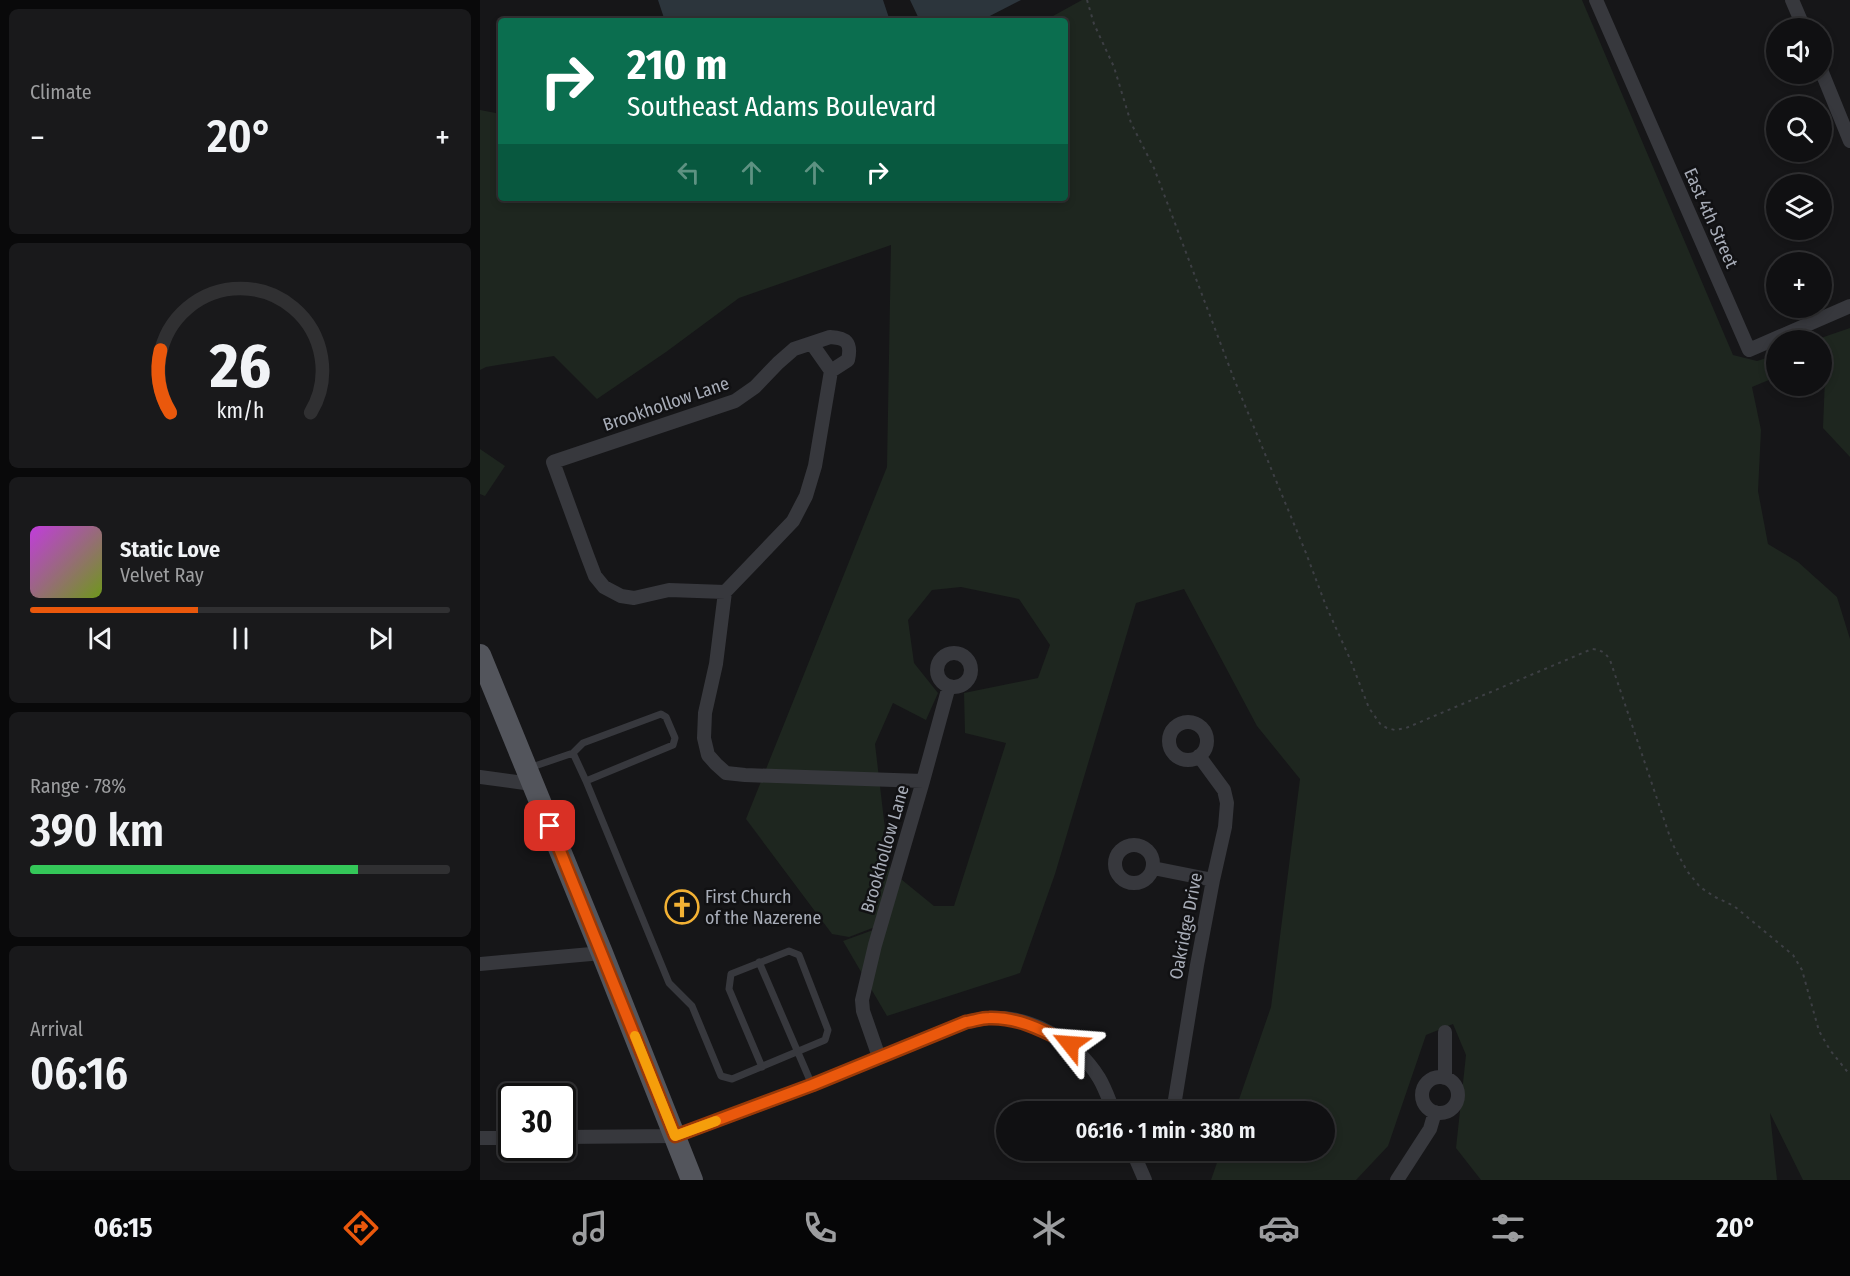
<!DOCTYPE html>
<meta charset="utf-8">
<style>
body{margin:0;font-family:"Fira Sans Condensed",sans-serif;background:#19191b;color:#f1f3f6;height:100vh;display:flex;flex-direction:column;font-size:22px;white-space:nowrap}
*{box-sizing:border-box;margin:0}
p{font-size:20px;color:#9c9d9f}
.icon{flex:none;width:33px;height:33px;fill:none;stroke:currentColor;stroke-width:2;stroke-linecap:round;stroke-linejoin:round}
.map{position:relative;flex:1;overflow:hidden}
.sheet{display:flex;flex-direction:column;gap:9px;padding:9px;background:#09090a;width:480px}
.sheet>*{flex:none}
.top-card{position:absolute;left:18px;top:18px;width:570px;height:183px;border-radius:6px;box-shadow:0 3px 9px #0003,0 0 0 2px #303032;background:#0b6e4f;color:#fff;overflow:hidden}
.controls{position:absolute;left:1286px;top:18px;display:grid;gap:12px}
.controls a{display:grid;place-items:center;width:66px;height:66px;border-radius:50%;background:#101012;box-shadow:0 3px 9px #0003,0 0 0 2px #303032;font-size:30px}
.speed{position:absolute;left:18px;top:1083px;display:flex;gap:12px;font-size:30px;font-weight:700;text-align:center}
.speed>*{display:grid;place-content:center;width:78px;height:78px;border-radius:50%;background:#101012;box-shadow:0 3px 9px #0003,0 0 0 2px #303032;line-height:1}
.speed .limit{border:3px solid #111;border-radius:9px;background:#fff;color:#111}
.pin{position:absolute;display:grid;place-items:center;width:51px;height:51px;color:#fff;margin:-26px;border-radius:12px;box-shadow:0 3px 9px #0006}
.me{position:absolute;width:66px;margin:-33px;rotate:298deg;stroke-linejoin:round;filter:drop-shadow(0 0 4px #0008)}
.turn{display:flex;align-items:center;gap:21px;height:126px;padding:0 30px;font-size:27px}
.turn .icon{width:78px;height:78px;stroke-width:2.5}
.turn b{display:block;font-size:42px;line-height:51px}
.lanes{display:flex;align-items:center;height:57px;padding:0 30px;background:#0003;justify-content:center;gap:30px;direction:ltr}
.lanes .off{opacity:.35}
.big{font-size:45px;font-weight:600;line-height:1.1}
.sheet .tile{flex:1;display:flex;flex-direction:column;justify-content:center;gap:9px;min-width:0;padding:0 21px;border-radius:9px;background:#19191b}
.sheet .dial{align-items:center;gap:0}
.dial svg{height:156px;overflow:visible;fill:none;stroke:#303032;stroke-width:7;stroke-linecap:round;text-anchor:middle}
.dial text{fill:#f1f3f6;stroke:none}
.song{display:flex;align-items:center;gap:18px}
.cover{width:72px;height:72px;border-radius:9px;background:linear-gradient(135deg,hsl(290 70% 55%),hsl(80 70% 35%))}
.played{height:6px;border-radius:3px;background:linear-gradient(90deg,#ea580c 40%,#303032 40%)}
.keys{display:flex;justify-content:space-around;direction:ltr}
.heat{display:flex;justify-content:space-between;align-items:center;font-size:33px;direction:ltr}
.charge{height:9px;border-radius:4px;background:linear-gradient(90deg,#34c759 78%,#303032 0)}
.trip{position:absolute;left:516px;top:1101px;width:339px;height:60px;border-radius:30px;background:#101012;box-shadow:0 3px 9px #0003,0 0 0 2px #303032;font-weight:600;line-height:60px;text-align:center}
.tab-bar{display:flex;height:96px;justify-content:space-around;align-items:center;background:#060607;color:#9c9d9f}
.tab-bar .icon{width:42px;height:42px}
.tab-bar .selected{color:#ea580c}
.tab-bar b{font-size:27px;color:#f1f3f6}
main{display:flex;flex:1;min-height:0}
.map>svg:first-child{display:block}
.green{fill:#1e261f}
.water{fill:#2c353c}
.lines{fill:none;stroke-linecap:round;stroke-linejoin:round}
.path{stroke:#3d3f44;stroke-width:2;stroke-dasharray:3 4.5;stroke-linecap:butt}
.lane{stroke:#37383d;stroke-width:7}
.street{stroke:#37383d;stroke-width:14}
.primary{stroke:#53555c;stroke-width:22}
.route-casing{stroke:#983908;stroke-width:15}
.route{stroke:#ea580c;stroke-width:10}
.slow{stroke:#f59e0b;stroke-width:10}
.labels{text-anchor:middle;stroke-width:5;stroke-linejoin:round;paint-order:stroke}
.street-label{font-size:18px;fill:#a8adb8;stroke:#111113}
.poi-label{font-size:18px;fill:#a8adb8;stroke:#111113;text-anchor:start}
</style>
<main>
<section class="sheet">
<div class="tile"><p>Climate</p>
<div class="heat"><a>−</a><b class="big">20°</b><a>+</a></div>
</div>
<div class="tile dial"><svg viewBox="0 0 100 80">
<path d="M14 69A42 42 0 1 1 86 69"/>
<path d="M14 69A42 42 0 0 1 9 37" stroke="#ea580c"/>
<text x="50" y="56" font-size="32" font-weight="700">26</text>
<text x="50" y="72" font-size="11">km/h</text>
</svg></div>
<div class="tile">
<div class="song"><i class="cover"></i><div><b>Static Love</b><p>Velvet Ray</p></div></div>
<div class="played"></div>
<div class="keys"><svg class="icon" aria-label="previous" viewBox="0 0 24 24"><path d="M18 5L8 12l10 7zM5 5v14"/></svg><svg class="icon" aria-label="pause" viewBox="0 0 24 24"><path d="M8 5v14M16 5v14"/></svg><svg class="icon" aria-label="next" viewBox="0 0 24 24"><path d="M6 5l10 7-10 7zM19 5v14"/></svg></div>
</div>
<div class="tile"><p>Range · 78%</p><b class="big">390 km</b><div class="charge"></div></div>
<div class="tile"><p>Arrival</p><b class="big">06:16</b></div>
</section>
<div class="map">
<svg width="1370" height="1180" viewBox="0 0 1370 1180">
<rect width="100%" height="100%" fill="#161618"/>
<path class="green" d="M 602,0 L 1102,0 L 1253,355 L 1277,361 L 1296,355 L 1296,377 L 1272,387 L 1281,430 L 1278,491 L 1288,544 L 1318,562 L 1357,597 L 1370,639 L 1370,1180 L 1323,1180 L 1290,1113 L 1297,1180 L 1001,1180 L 976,1148 L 986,1055 L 973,1024 L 946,1035 L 908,1146 L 876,1180 L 731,1180 L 741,1151 L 844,1150 L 844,1112 L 755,1111 L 791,1007 L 820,779 L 777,726 L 704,589 L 656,603 L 575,874 L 540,973 L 407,1016 L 363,941 L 407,925 L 416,875 L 454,906 L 474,906 L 526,743 L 485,733 L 484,693 L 558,678 L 570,645 L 539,599 L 481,587 L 452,590 L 428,620 L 434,663 L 458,693 L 446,720 L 413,703 L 395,744 L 412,888 L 395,927 L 369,937 L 352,934 L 266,819 L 407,467 L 411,245 L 259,298 L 186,352 L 117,399 L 74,356 L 6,367 L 0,370 L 0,110 L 21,114 L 21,198 L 585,198 L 585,21 L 564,21 Z
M 1370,328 L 1370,457 L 1343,428 L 1345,378 L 1341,374 L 1341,340 L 1335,340 Z
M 0,449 L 25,466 L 5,496 L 0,494 Z"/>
<path class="water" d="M 178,0 L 403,0 L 410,21 L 185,21 Z
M 430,0 L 541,0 L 500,21 L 440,21 Z"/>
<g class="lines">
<path class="path" d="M 607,0 L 614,24 L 634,67 L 651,123 L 674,168 L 754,379 L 826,553 L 846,606 L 870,659 L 889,708 L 901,725 L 907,728 L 915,730 L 926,728 L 1112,649 C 1121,650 1125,652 1130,660 L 1192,843 L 1207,871 L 1220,887 L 1235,897 L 1254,906 L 1313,955 L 1322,970 L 1339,1031 L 1350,1050 L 1370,1075"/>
<path class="lane" d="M 49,768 L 93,753 L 103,743 L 181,714 L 186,717 L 195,738 L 193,745 L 106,781 L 93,753
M 106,781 L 189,983 L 212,1006 L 241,1076 L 252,1079 L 345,1040 L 348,1030 L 319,955 L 309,951 L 251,974 L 249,989 L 282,1067
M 279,962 L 332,1085"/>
<path class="street" d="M 1116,0 L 1269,350 L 1370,306
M 1312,0 L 1324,28
M 1341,70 L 1370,141
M 350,337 C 366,338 372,342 368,360 L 351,371 L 335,466 L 326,496 L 313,521 L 245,592 L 189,590 L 154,598 L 141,596 L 124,587 L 115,576 L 107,555 L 73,462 L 255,401 L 275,387 L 298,363 L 314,349 Z
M 332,344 L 351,371
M 245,592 L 236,664 L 225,713 L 224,738 L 228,755 L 236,764 L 246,773 L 265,775 L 443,781
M457 670a17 17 0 1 1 34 0a17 17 0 1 1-34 0Z
M689 741a19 19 0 1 1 38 0a19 19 0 1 1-38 0Z
M 0,777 L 52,784
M635 864a19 19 0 1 1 38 0a19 19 0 1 1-38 0Z
M 673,868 L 733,880
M 0,964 L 122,953
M 965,1032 L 965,1078
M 399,1057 L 383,1011 L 382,1000 L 395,945 L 443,781 L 469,686
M942 1095a18 18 0 1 1 36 0a18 18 0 1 1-36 0Z
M 693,1112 L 717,965 L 733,880 L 745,827 L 747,803 L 744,790 L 719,756
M 82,1137 L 195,1136 L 332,1085 L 486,1022 C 493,1021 501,1018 509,1018 C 551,1015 597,1042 619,1078 C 625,1088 629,1100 634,1112
M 0,1138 L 32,1138
M 652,1150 L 665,1180
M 917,1180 L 950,1129 L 955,1112"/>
<path class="primary" d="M 0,655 L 122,953 L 212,1180"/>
</g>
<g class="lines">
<g class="route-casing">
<path id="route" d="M 70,826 L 195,1136 L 332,1085 L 486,1022 C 493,1021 502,1018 509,1018 C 539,1017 564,1031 590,1044"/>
</g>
<use href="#route" class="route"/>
<path class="slow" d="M 155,1036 L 195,1136 L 236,1121"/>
</g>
<defs>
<g id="church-ring" transform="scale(1.725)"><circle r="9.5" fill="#111113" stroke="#f2b134" stroke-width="1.5"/><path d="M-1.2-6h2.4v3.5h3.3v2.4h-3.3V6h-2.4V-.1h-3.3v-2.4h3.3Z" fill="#f2b134"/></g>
</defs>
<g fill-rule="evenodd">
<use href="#church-ring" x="202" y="907"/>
</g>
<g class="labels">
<g class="street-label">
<text transform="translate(1231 218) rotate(66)" y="6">East 4th Street</text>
<text transform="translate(186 404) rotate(-19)" y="6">Brookhollow Lane</text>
<text transform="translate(405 849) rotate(-74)" y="6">Brookhollow Lane</text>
<text transform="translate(706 926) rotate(-79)" y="6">Oakridge Drive</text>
</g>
<g class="poi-label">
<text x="225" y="903">First Church<tspan x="225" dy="21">of the Nazerene</tspan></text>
</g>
</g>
</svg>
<div class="controls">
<a><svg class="icon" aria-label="sound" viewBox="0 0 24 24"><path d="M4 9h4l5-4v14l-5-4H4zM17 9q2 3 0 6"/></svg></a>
<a><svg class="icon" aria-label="search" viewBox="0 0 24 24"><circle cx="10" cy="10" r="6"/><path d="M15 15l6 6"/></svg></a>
<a><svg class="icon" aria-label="layers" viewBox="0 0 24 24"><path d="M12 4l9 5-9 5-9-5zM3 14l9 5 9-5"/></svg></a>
<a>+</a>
<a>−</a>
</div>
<div class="speed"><div class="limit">30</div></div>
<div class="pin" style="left:70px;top:826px;background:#d93025"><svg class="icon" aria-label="arrive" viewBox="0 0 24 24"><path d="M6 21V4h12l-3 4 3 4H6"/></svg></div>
<svg class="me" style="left:590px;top:1044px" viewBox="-20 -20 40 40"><path d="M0-17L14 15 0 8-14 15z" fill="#ea580c" stroke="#fff" stroke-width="4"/></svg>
<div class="trip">06:16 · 1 min · 380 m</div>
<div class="top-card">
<div class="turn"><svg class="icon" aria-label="right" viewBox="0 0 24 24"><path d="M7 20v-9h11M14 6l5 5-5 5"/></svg><div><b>210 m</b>Southeast Adams Boulevard</div></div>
<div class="lanes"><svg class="icon off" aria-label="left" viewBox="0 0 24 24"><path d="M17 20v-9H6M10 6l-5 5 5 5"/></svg><svg class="icon off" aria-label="ahead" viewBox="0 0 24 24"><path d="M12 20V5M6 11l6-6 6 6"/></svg><svg class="icon off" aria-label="ahead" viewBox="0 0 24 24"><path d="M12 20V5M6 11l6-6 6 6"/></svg><svg class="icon" aria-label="right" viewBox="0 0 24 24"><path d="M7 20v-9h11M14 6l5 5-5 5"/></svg></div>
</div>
</div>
</main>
<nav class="tab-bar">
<b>06:15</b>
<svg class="icon selected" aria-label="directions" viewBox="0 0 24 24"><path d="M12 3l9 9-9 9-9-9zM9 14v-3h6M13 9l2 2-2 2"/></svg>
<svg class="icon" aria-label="music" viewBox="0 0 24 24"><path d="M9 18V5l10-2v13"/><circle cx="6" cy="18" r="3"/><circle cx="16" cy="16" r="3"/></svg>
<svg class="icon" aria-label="phone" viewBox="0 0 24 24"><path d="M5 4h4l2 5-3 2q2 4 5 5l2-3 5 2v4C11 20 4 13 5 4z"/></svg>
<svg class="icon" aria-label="climate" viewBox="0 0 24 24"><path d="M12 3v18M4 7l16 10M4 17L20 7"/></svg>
<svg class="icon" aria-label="car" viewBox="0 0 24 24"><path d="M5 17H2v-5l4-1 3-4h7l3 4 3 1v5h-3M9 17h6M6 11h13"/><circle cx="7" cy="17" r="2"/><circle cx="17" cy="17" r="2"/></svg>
<svg class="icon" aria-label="filters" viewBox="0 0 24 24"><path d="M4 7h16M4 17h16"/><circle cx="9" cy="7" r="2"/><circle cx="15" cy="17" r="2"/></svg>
<b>20°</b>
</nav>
